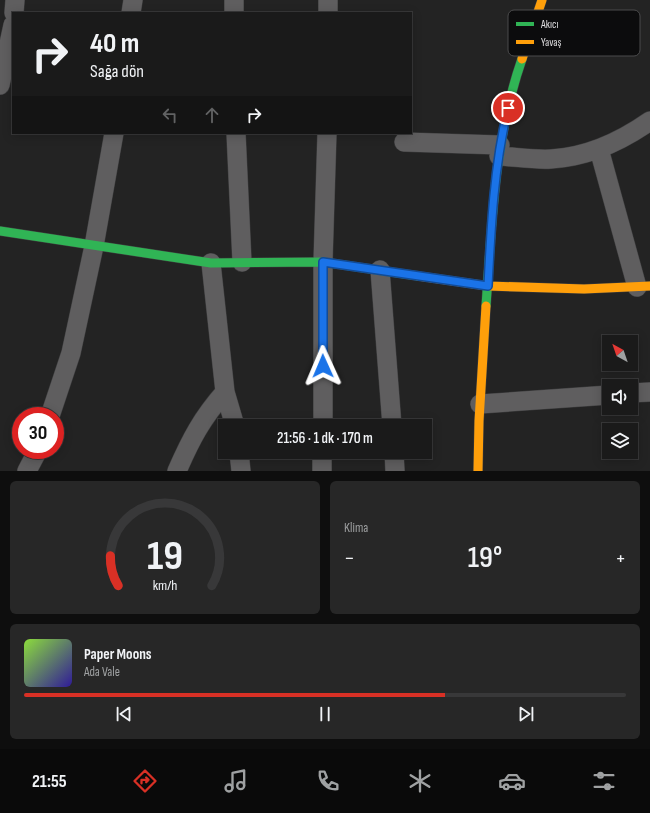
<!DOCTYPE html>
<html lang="tr">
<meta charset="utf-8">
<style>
body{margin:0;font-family:"Sofia Sans Condensed",sans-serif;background:#272727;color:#f1f3f6;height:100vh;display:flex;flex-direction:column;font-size:15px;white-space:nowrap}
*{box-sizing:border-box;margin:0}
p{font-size:13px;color:#9fa1a2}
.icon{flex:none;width:22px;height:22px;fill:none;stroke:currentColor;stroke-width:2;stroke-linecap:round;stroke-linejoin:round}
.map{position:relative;height:471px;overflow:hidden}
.drawer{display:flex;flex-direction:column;gap:10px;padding:10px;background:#0e0e0e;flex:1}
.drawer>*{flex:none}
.banner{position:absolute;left:12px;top:12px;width:400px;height:122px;border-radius:0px;box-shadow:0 2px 10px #0003,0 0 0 1px #383839;background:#1a1a1a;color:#f1f3f6;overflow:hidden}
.needle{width:26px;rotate:320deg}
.controls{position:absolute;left:602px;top:335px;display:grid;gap:8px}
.controls a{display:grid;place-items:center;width:36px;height:36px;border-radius:0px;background:#1a1a1a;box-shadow:0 2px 10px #0003,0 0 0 1px #383839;font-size:20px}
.speed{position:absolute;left:12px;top:407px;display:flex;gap:8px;font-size:20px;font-weight:700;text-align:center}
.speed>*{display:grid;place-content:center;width:52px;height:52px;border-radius:50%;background:#1a1a1a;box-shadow:0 2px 10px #0003,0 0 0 1px #383839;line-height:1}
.speed .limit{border:6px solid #d22;background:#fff;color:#111}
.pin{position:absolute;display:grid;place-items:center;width:34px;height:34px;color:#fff;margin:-17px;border:2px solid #fff;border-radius:50%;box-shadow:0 1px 4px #0007}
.me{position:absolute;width:44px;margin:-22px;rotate:359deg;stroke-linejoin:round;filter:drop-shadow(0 0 3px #0008)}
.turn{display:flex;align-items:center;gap:14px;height:84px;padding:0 12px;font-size:18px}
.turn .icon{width:52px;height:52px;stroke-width:2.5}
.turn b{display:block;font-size:28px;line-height:34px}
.lanes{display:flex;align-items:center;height:38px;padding:0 12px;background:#0003;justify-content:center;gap:20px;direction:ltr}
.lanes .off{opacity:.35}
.big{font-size:30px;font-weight:600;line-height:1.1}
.drawer .tile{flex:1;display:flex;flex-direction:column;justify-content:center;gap:6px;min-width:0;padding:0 14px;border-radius:6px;background:#272727}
.drawer .dial{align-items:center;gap:0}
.dial svg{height:104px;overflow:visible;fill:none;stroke:#383839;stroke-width:7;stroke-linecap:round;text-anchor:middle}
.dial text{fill:#f1f3f6;stroke:none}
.song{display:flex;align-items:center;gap:12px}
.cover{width:48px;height:48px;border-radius:6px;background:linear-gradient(135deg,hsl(90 70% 55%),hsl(250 70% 35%))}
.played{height:4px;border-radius:2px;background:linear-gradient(90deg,#d93025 70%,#383839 70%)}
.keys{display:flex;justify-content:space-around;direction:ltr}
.heat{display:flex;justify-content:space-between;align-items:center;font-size:22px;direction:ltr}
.drawer .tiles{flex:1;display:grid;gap:10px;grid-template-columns:1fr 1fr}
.tile:last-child{grid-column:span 2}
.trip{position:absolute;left:218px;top:419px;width:214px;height:40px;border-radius:0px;background:#1a1a1a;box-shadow:0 2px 10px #0003,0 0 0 1px #383839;font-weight:600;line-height:40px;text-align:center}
.tab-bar{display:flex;height:64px;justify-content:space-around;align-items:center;background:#0a0a0a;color:#9fa1a2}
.tab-bar .icon{width:28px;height:28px}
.tab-bar .on{color:#d93025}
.tab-bar b{font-size:18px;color:#f1f3f6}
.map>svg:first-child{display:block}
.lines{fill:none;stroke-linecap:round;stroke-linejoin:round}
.street-casing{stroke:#3e3e3f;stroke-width:20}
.fast-casing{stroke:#3e3e3f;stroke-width:10}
.slow-casing{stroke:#3e3e3f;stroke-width:10}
.street{stroke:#5f5e5f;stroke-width:19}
.fast{stroke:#30b455;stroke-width:9}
.slow{stroke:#ff9f0a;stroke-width:9}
.route-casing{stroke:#114b97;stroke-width:10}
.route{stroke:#1a73e8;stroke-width:7}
.key{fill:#0c0c0d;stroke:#4b4b4c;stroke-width:1}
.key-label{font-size:11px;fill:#dfdee0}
</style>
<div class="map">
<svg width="650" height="471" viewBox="0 0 650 471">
<rect width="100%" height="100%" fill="#232323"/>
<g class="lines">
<g class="street-casing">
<path id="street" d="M 328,0 L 328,13
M 14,13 L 15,0
M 131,13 L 133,0
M 234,13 L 234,0
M 0,85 L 13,25
M 236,133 L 242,262
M 404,142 L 500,145
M 599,149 L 637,287
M 499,156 C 516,157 534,160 551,159 C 588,157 620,142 650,121
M 211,263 L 225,392 L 235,426
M 380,270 L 392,426
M 631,393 L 650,392
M 480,404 L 609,395
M 50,416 L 71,353 L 94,246 L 114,133
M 323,426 L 323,262 L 327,133
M 239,452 L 241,471
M 394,452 L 395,471
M 27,471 L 38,450
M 177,471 C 191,439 202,418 225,392
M 322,471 L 322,452"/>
</g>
<g class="fast-casing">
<path id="fast" d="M 0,231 L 211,263 L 323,262 L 418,276
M 486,306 C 492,223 494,139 522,59"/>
</g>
<g class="slow-casing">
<path id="slow" d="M 522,59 L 542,0
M 418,276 L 488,286 L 584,289 L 650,286
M 478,471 L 479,421 L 486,306"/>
</g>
<use href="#street" class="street"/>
<use href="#fast" class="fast"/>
<use href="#slow" class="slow"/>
</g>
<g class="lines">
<g class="route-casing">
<path id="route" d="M 323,366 L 323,262 L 488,286 C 491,226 494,166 508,108"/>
</g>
<use href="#route" class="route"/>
</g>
<rect x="508" y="10" width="132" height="46" rx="6" class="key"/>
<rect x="516" y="22" width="18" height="4" fill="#30b455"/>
<rect x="516" y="40" width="18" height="4" fill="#ff9f0a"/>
<g class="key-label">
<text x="541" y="28">Akıcı</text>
<text x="541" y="46">Yavaş</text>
</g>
</svg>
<div class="controls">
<a><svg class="needle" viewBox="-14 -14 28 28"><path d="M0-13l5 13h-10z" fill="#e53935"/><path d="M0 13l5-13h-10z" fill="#9fa1a2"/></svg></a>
<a><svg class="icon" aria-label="sound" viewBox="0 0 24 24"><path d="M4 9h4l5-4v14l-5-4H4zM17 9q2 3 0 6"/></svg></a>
<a><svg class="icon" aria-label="layers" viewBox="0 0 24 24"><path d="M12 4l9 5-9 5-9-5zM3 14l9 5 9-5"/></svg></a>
</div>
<div class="speed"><div class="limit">30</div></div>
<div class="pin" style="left:508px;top:108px;background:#d93025"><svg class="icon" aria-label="arrive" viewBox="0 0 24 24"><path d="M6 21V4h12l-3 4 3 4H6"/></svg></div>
<svg class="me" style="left:323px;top:366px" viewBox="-20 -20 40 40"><path d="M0-17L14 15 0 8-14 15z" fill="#1a73e8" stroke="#fff" stroke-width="4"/></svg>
<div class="trip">21:56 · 1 dk · 170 m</div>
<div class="banner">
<div class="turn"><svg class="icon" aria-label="right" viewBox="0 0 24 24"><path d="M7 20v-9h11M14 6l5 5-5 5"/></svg><div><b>40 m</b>Sağa dön</div></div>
<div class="lanes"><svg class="icon off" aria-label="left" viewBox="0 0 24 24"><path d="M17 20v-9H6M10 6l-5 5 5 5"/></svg><svg class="icon off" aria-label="ahead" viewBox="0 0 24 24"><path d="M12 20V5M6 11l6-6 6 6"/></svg><svg class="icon" aria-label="right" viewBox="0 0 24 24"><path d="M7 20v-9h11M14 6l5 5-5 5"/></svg></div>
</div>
</div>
<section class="drawer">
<div class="tiles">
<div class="tile dial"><svg viewBox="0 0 100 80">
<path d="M14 69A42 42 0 1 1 86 69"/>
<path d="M14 69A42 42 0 0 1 8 46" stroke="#d93025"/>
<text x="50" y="56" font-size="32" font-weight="700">19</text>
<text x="50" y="72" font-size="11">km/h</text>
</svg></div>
<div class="tile"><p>Klima</p>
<div class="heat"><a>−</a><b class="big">19°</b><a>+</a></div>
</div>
<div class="tile">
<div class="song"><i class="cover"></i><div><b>Paper Moons</b><p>Ada Vale</p></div></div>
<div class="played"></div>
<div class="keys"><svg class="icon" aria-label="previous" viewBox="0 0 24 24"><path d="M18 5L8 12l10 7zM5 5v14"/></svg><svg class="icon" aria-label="pause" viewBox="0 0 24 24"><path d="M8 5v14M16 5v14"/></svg><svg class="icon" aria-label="next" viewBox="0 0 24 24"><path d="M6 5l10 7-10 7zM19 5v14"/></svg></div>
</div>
</div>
</section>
<nav class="tab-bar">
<b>21:55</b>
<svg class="icon on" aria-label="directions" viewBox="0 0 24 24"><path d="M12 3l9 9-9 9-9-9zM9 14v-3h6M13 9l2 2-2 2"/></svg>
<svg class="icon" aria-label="music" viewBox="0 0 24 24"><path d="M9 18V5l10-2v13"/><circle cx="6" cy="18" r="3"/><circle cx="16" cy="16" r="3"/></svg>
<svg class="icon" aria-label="phone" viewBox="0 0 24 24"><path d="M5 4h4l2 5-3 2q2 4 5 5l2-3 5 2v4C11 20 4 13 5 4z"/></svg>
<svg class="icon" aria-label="climate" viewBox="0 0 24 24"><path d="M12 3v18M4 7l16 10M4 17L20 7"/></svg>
<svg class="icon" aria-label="car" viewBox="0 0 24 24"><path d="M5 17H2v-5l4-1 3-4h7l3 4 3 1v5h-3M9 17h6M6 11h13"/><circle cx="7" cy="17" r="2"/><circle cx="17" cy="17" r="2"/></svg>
<svg class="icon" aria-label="filters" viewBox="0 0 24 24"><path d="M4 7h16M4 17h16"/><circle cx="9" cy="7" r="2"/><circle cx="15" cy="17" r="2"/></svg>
</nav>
